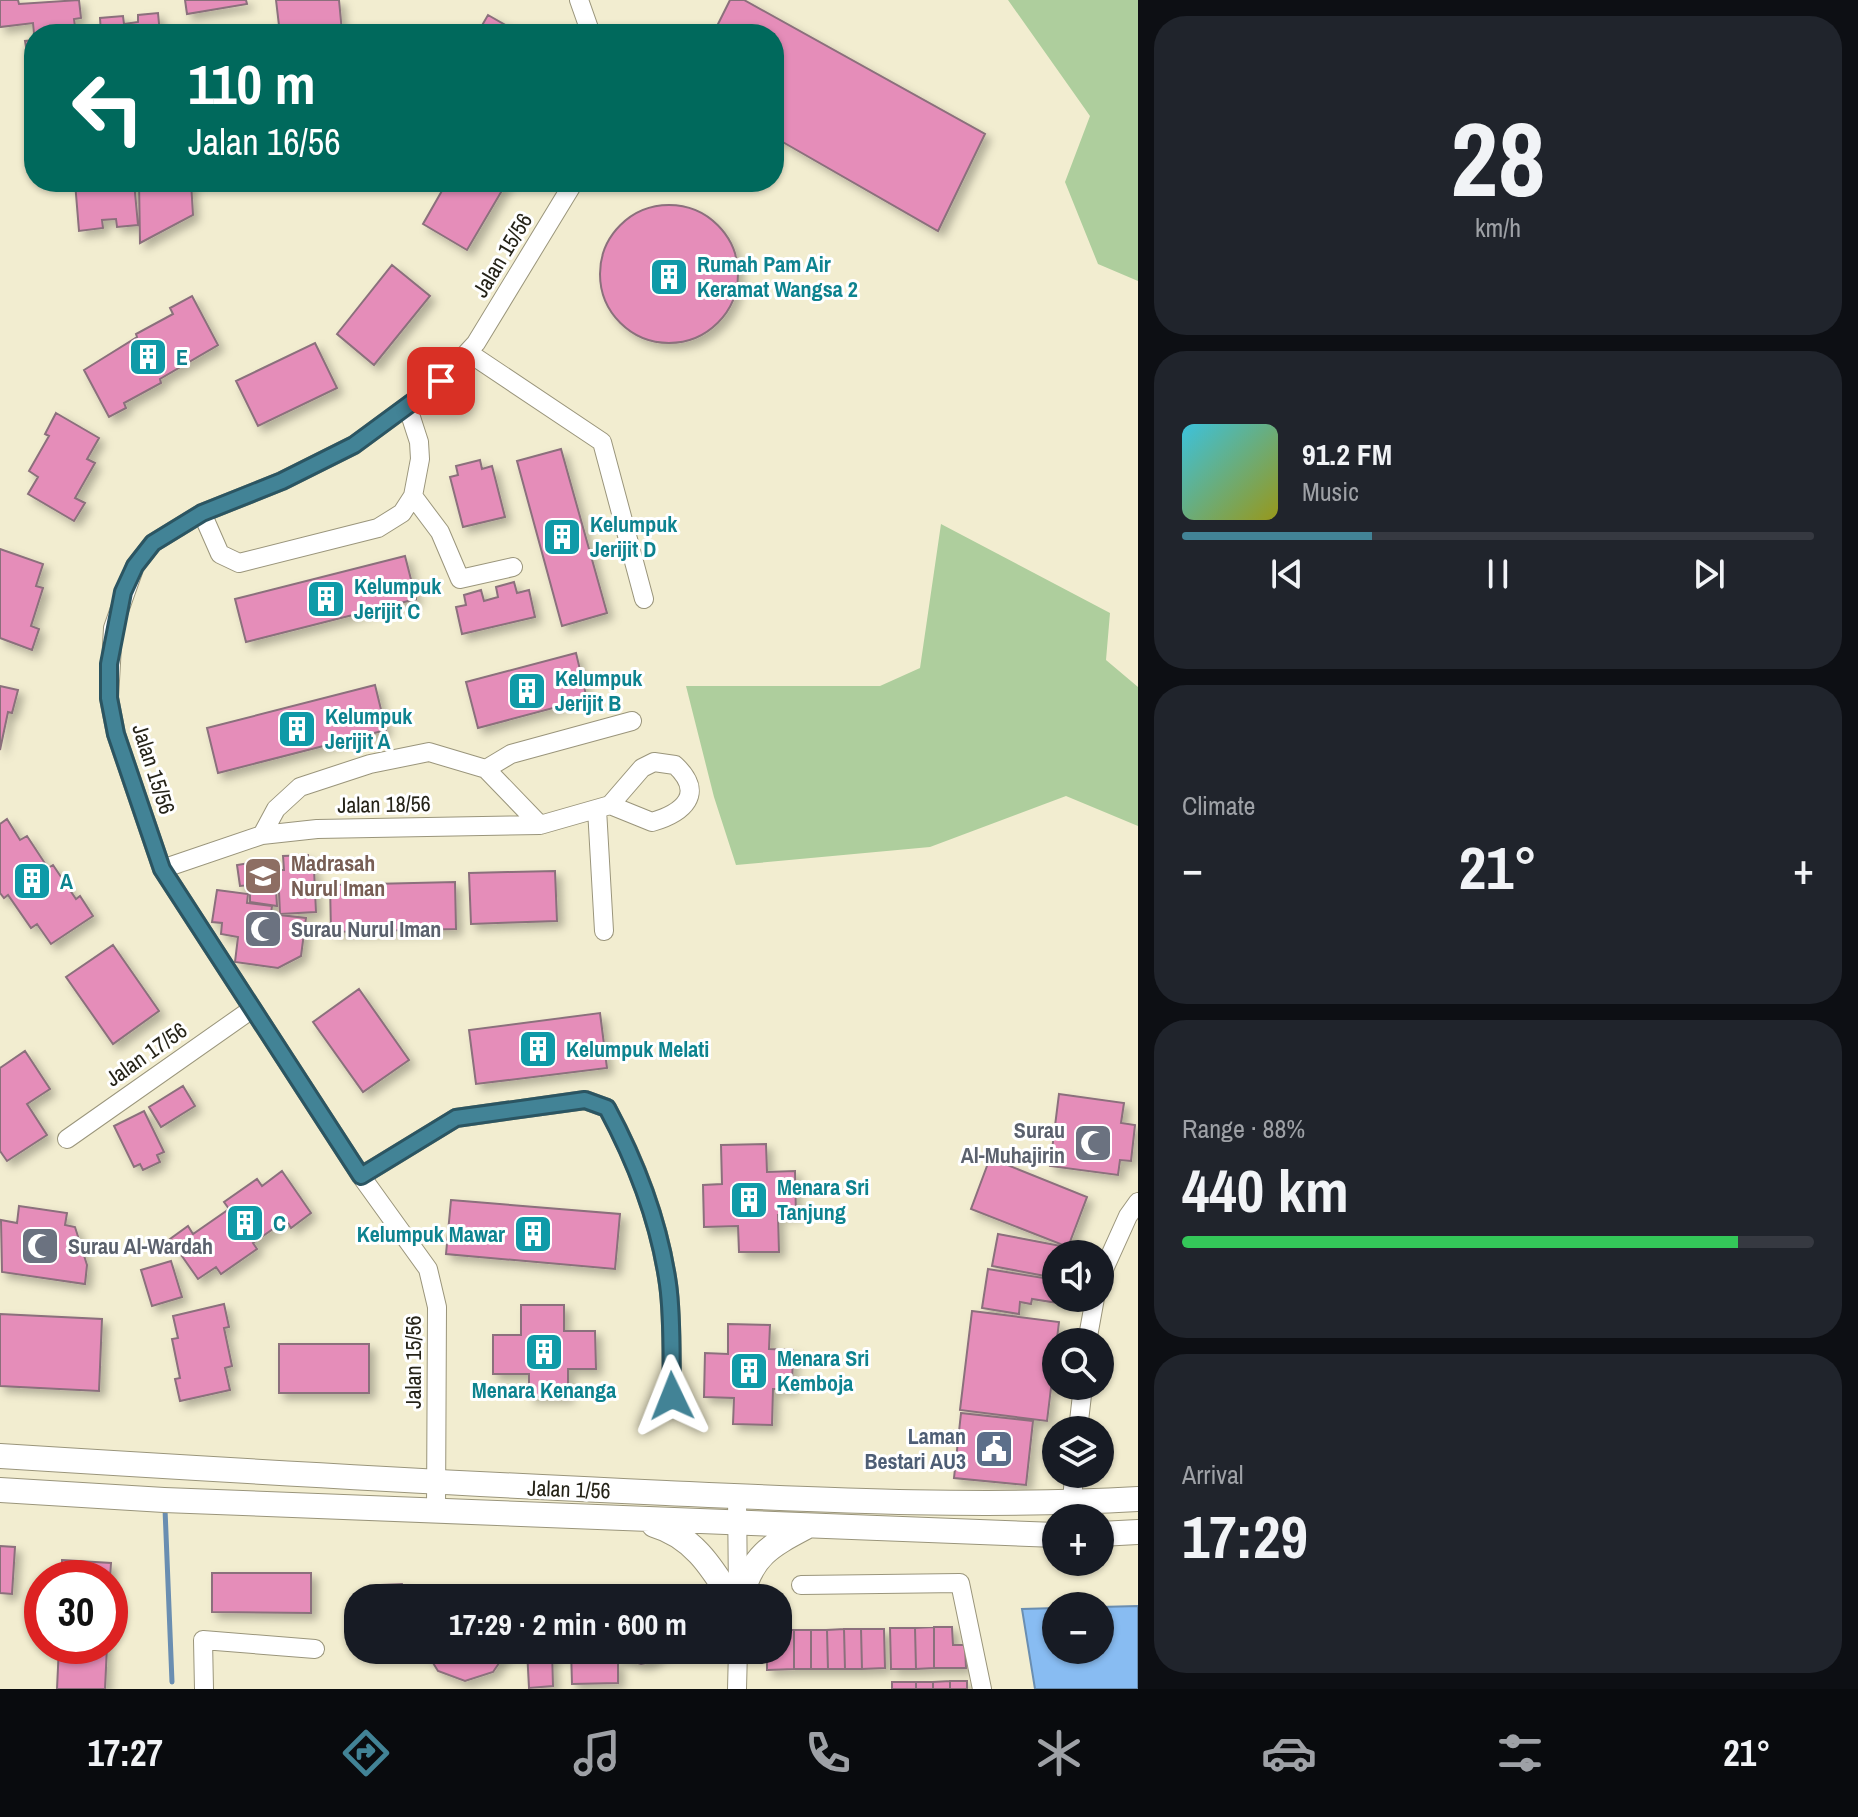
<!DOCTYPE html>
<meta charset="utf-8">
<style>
body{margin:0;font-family:"Archivo Narrow",sans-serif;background:#20242c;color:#f1f3f6;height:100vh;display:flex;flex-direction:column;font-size:30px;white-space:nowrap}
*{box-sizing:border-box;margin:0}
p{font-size:26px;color:#9ea1a6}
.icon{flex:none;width:44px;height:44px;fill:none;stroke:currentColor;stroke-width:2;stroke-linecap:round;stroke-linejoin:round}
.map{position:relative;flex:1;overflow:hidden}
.details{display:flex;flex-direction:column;gap:16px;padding:16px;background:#0d0f14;width:720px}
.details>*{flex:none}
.hud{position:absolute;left:24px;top:24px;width:760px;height:168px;border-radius:32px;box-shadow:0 2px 6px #0004;background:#00695c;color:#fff;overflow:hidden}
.tools{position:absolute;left:1042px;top:1240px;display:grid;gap:16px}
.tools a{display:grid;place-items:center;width:72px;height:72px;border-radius:50%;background:#171b24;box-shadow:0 2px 6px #0004;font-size:40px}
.speed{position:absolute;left:24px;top:1560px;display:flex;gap:16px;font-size:40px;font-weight:700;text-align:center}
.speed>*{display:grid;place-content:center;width:104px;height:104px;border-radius:50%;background:#171b24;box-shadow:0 2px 6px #0004;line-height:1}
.speed .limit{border:12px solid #d22;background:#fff;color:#111}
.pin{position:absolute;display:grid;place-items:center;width:68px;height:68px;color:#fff;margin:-34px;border-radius:16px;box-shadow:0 4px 12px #0006}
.me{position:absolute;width:88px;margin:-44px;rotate:358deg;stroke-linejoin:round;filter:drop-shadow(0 0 6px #0008)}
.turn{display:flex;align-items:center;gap:28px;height:168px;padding:0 32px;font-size:36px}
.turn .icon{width:104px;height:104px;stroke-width:2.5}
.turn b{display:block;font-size:56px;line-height:68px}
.big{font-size:60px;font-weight:700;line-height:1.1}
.details .tile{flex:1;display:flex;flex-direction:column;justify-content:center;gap:12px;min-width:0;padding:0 28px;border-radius:32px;background:#20242c}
.details .dial{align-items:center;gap:0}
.dial b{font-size:104px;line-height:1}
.song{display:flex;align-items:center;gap:24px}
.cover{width:96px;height:96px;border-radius:12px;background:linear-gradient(135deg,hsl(190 70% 55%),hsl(60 70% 35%))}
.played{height:8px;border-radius:4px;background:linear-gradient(90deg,#428396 30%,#363941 30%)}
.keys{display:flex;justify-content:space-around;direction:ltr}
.heat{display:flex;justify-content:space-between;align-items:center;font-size:44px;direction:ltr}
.charge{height:12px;border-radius:6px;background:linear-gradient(90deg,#34c759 88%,#363941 0)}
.trip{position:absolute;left:344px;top:1584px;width:448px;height:80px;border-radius:32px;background:#171b24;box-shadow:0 2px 6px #0004;font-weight:700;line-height:80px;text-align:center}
.tabs{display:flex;height:128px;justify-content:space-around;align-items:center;background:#090b0e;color:#9ea1a6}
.tabs .icon{width:56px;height:56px}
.tabs .selected{color:#428396}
.tabs b{font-size:36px;color:#f1f3f6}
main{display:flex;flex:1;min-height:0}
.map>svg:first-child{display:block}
.green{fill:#aece9d}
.water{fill:#88bcf2;stroke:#6a8eb1;stroke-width:2}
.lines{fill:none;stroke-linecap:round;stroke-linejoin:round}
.stream{stroke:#6a8eb1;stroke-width:5}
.building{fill:#e58db9;stroke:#8b707c;stroke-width:2;filter:url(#shadow)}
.minor-casing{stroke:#9a957b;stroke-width:20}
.major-casing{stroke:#9a957b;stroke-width:26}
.minor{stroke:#fff;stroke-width:18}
.major{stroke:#fff;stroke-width:24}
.route-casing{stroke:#2b5562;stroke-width:20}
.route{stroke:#428396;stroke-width:14}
.labels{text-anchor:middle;stroke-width:6;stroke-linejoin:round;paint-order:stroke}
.street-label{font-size:22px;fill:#252318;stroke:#fff}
.culture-label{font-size:22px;font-weight:bold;fill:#0d838f;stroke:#fff;text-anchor:start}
.education-label{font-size:22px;font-weight:bold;fill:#785e54;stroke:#fff;text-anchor:start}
.worship-label{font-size:22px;font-weight:bold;fill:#5b616d;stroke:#fff;text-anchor:start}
.service-label{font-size:22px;font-weight:bold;fill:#4e5e75;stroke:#fff;text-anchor:end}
</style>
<main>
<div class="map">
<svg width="1138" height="1689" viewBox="0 0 1138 1689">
<defs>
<filter id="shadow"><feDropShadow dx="5.5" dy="5.5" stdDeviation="4" flood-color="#0004"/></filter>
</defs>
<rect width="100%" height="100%" fill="#f2edd0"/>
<path class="green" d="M 1008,0 L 1138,0 L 1138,281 L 1098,264 L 1065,182 L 1090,116 Z
M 941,524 L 1110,613 L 1106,660 L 1138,687 L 1138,826 L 1066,796 L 930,847 L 736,865 L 714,797 L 686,686 L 880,686 L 920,668 Z"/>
<path class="water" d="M 1138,1606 L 1138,1689 L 1035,1689 L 1022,1609 L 1056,1608 L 1056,1650 L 1100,1650 L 1100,1607 Z"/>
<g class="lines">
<path class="stream" d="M 165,1509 L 172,1682"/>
</g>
<path class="building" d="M 0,0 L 18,0 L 19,4 L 79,0 L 81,18 L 74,19 L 76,34 L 34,34 L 33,23 L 0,27 Z
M 185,0 L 246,0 L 247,4 L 187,14 Z
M 276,0 L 339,0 L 342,32 L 317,34 L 316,27 L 299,29 L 299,34 L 280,34 Z
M 730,0 L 744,0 L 985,134 L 938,231 L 774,137 L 774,34 L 713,34 Z
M 158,13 L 160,34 L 101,34 L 100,18 L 123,16 L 124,24 L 138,22 L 138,15 Z
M 488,15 L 521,34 L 477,34 Z
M 34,40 L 34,59 L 28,59 L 25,41 Z
M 75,182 L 134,182 L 138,225 L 117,227 L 116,219 L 102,220 L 103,228 L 79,231 Z
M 139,182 L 191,182 L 193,215 L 140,243 Z
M 447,182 L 507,182 L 467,250 L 423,224 Z
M600 274a69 69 0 1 1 138 0a69 69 0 1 1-138 0Z
M 392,265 L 430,296 L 374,365 L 337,334 Z
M 192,296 L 218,345 L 160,379 L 161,383 L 124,403 L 126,408 L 109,417 L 84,370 L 137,337 L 136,334 L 173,314 L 170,308 Z
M 315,343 L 337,388 L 258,426 L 236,381 Z
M 56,413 L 99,438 L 87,459 L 95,463 L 75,498 L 85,503 L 74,521 L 28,494 L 38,477 L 29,471 L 49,436 L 45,434 Z
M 561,449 L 607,613 L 562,626 L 517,461 Z
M 480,460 L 482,469 L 492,466 L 505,517 L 463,527 L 450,477 L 458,475 L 456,466 Z
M 0,549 L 43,564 L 36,586 L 43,588 L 31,626 L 39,629 L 32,650 L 0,638 Z
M 405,556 L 416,599 L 246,642 L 235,599 Z
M 514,582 L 517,593 L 529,590 L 535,617 L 462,634 L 456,607 L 466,605 L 464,595 L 481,590 L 484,601 L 498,597 L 496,587 Z
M 576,653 L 587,699 L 478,728 L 466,682 Z
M 375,685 L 386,730 L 218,773 L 207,728 Z
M 0,686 L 18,690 L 12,713 L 8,712 L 0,750 Z
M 7,819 L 20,840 L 27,836 L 48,868 L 53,865 L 76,899 L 80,896 L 93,916 L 51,944 L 37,924 L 31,928 L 8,895 L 4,898 L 0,893 L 0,824 Z
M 308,855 L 309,869 L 314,869 L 316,912 L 280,914 L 278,870 L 284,870 L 283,856 Z
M 274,859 L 277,906 L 250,902 L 250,885 L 240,886 L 237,865 Z
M 555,871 L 557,921 L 471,924 L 469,873 Z
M 455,882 L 456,929 L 331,932 L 330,885 Z
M 217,890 L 248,894 L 247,903 L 272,906 L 271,914 L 306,918 L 301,956 L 278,968 L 235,962 L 238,937 L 221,934 L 222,923 L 212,922 Z
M 113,945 L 159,1011 L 113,1044 L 66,977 Z
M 359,989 L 409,1060 L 363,1092 L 313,1022 Z
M 600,1013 L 607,1068 L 476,1084 L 469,1030 Z
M 25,1051 L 50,1089 L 27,1104 L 47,1135 L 7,1161 L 0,1151 L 0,1068 Z
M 183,1086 L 195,1106 L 161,1127 L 149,1107 Z
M 1059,1094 L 1124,1103 L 1121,1123 L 1135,1125 L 1131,1161 L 1120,1160 L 1118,1175 L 1050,1166 Z
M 144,1111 L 164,1152 L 157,1155 L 160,1162 L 143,1170 L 140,1164 L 134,1167 L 114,1126 Z
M 766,1144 L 767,1172 L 795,1171 L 796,1215 L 778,1215 L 779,1252 L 739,1252 L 738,1226 L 704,1227 L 703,1185 L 722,1184 L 721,1145 Z
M 990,1158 L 1087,1197 L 1068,1247 L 971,1209 Z
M 282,1171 L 311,1213 L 291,1228 L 286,1220 L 253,1243 L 257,1249 L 221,1274 L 216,1267 L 198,1279 L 170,1239 L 188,1226 L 193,1234 L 229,1209 L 224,1202 L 257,1179 L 262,1186 Z
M 451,1200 L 620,1214 L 615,1269 L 446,1254 Z
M 19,1206 L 67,1213 L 65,1225 L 75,1227 L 87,1265 L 85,1284 L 2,1272 L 1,1220 L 17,1223 Z
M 998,1234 L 1066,1247 L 1064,1254 L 1056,1254 L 1056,1278 L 992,1266 Z
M 171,1261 L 182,1297 L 152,1306 L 141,1270 Z
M 988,1269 L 1056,1280 L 1056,1298 L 1065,1298 L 1064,1304 L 1032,1299 L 1031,1304 L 1020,1302 L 1019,1314 L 982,1308 Z
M 224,1304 L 229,1327 L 224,1328 L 232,1366 L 225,1368 L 230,1390 L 180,1401 L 175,1379 L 180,1378 L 172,1339 L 178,1338 L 173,1316 Z
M 521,1305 L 564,1305 L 564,1331 L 595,1331 L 596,1369 L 568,1369 L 568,1397 L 529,1397 L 529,1374 L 493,1374 L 493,1335 L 521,1335 Z
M 972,1311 L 1059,1322 L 1047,1421 L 960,1410 Z
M 0,1314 L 102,1319 L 99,1391 L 0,1386 Z
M 728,1324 L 770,1325 L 769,1349 L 793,1350 L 792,1389 L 773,1389 L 772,1425 L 733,1424 L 734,1398 L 704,1397 L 705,1353 L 728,1354 Z
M 279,1344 L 369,1344 L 369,1393 L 279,1393 Z
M 961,1413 L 1033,1421 L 1026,1485 L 954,1478 Z
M 0,1546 L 15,1547 L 12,1594 L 0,1593 Z
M 62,1560 L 111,1563 L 110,1578 L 62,1578 Z
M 212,1573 L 311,1573 L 311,1613 L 212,1612 Z
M 402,1584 L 407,1598 L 381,1598 L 381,1585 Z
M 467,1592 L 487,1598 L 446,1598 L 454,1594 Z
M 934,1627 L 952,1627 L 953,1645 L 965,1645 L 966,1668 L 934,1668 Z
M 934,1627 L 934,1668 L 916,1669 L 915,1628 Z
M 890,1628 L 915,1628 L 916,1669 L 891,1669 Z
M 844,1629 L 845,1669 L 828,1669 L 827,1630 Z
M 844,1629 L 861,1629 L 862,1669 L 845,1669 Z
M 861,1629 L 884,1629 L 885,1668 L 862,1669 Z
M 778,1630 L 794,1630 L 794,1669 L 767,1670 L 767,1650 L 778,1650 Z
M 794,1630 L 811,1630 L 811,1669 L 794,1669 Z
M 811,1630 L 827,1630 L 828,1669 L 811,1669 Z
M 59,1646 L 107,1646 L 105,1689 L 57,1689 Z
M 425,1650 L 508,1650 L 493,1672 L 465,1681 L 438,1671 Z
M 527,1650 L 552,1650 L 553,1686 L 529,1688 Z
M 571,1650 L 595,1650 L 596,1662 L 618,1662 L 618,1683 L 572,1684 Z
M 665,1650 L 651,1662 L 641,1664 L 621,1658 L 613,1650 Z
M 950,1681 L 967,1681 L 967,1689 L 950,1689 Z
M 950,1681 L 950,1689 L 933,1689 L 933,1682 Z
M 892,1682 L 916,1682 L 916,1689 L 892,1689 Z
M 916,1682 L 933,1682 L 933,1689 L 916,1689 Z"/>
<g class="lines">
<g class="minor-casing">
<path id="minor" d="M 579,0 L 591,34
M 469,353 L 602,442 L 644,599
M 413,496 L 440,532 L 460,579 L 513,567
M 202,513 L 220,554 L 239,563 L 378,528 L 402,513 L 413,496 L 420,459 L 419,442 L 408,408
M 486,769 L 511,754 L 632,721
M 597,809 L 604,931
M 262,835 L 276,809 L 300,787 L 370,764 L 429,752 L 486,769 L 540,825
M 162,869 L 262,835 L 317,829 L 540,825 L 610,805 L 642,768 L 654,762 L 675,765 C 706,794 683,813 652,822 L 610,805
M 67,1139 L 252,1009
M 361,1176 L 456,1118 L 585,1100 L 607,1108 C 637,1163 659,1221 668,1284 C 673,1320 671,1360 672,1396
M 1100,1278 L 1128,1216 L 1138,1202
M 1087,1342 L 1095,1298
M 1078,1430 L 1083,1386
M 737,1496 L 738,1595
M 436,1510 L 437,1307 L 428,1269 L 361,1176 L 162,869 L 116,734 L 109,698 L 113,628 L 135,566 L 153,543 L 202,513 L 282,481 L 354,445 L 441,381 L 476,343 L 574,182
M 1071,1518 L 1074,1474
M 801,1585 L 960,1583 L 982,1689
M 204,1689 L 203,1640 L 315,1649
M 737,1689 L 738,1650"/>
</g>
<g class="major-casing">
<path id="major" d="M 0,1456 C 222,1470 444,1483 666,1493 C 822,1500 981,1508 1138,1499
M 0,1490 L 164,1500 L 1056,1535
M 654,1525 C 692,1536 711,1566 731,1598
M 1100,1534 L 1138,1532
M 741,1598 C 752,1555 770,1546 808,1526"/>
</g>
<use href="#minor" class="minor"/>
<use href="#major" class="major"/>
</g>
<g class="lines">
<g class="route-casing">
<path id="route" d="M 441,381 L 354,445 L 282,481 L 202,513 L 153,543 L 135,566 L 123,592 L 109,664 L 109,698 L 116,734 L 162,869 L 361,1176 L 456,1118 L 585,1100 L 607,1108 C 637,1164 659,1221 668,1284 C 673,1320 671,1360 672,1396"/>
</g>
<use href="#route" class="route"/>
</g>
<defs>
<g id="building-square" transform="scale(2)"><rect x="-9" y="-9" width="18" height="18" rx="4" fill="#0f9aa8" stroke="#fff"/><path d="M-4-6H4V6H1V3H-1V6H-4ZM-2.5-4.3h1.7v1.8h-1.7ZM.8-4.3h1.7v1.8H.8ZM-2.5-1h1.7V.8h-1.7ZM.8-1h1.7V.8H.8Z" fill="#fff"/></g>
<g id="school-square" transform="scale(2)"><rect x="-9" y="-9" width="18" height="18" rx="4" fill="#8d6e63" stroke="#fff"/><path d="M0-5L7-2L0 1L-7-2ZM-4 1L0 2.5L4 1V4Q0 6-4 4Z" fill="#fff"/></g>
<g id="mosque-square" transform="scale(2)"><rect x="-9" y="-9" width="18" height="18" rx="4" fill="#6b7280" stroke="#fff"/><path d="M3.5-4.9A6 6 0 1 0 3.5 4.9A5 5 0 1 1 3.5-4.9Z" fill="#fff"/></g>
<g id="civic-square" transform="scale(2)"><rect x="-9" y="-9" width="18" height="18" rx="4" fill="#5c6f8a" stroke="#fff"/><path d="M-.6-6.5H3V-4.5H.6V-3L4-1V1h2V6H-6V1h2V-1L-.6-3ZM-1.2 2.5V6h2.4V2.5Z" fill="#fff"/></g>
</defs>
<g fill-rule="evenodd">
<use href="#building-square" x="669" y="277"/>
<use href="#building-square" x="148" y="357"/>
<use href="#building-square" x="562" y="537"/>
<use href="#building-square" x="326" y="599"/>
<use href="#building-square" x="527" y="691"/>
<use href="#building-square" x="297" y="729"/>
<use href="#school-square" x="263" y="876"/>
<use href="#building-square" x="32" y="881"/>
<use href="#mosque-square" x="263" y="929"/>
<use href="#building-square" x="538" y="1049"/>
<use href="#mosque-square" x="1093" y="1143"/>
<use href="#building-square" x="749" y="1200"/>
<use href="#building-square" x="245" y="1223"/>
<use href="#building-square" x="533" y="1234"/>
<use href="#mosque-square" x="40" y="1246"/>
<use href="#building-square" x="544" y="1352"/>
<use href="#building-square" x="749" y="1371"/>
<use href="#civic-square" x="994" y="1449"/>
</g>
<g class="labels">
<g class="street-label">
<text transform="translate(502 255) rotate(-59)" y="8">Jalan 15/56</text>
<text transform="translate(154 769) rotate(72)" y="8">Jalan 15/56</text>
<text transform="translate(384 804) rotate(-1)" y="8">Jalan 18/56</text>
<text transform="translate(146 1054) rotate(-35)" y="8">Jalan 17/56</text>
<text transform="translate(413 1362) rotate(-90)" y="8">Jalan 15/56</text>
<text transform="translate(569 1489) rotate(2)" y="8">Jalan 1/56</text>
</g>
<g class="culture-label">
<text x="697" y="272">Rumah Pam Air<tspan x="697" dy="25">Keramat Wangsa 2</tspan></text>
<text x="176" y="365">E</text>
<text x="590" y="532">Kelumpuk<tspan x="590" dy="25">Jerijit D</tspan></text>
<text x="354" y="594">Kelumpuk<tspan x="354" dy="25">Jerijit C</tspan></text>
<text x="555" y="686">Kelumpuk<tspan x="555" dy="25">Jerijit B</tspan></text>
<text x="325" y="724">Kelumpuk<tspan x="325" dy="25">Jerijit A</tspan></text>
<text x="60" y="889">A</text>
<text x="566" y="1057">Kelumpuk Melati</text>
<text x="777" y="1195">Menara Sri<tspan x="777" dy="25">Tanjung</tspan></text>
<text x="273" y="1231">C</text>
<text x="505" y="1242" text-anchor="end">Kelumpuk Mawar</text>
<text x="777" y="1366">Menara Sri<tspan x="777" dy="25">Kemboja</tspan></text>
<text x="544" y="1398" text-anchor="middle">Menara Kenanga</text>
</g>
<g class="education-label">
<text x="291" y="871">Madrasah<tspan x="291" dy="25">Nurul Iman</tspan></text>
</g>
<g class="worship-label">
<text x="291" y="937">Surau Nurul Iman</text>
<text x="1065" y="1138" text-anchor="end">Surau<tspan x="1065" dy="25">Al-Muhajirin</tspan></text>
<text x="68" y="1254">Surau Al-Wardah</text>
</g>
<g class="service-label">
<text x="966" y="1444">Laman<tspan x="966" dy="25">Bestari AU3</tspan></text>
</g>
</g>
</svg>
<div class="tools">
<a><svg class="icon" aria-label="sound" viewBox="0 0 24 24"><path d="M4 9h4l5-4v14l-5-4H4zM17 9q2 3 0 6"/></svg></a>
<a><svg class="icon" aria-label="search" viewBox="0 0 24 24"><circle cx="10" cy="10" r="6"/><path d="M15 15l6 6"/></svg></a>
<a><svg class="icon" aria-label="layers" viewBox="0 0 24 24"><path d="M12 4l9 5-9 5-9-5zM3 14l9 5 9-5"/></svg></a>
<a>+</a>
<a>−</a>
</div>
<div class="speed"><div class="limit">30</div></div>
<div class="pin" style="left:441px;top:381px;background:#d93025"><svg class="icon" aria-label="arrive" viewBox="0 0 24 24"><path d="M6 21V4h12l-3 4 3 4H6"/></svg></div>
<svg class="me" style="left:672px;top:1396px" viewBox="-20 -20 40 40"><path d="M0-17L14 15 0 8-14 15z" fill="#428396" stroke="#fff" stroke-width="4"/></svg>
<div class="trip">17:29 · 2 min · 600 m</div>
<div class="hud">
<div class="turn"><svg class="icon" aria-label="left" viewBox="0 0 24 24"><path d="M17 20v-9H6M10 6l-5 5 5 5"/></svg><div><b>110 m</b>Jalan 16/56</div></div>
</div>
</div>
<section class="details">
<div class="tile dial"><b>28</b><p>km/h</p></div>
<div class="tile">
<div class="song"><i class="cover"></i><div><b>91.2 FM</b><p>Music</p></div></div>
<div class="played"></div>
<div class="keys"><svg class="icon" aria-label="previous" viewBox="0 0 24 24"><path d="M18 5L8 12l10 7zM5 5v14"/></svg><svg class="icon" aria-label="pause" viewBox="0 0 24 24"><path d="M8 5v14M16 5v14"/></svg><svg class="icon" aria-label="next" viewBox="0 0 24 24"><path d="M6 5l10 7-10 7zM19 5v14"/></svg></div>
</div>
<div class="tile"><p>Climate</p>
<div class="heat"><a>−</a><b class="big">21°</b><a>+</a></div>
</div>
<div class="tile"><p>Range · 88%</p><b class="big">440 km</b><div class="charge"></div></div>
<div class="tile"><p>Arrival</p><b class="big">17:29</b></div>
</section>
</main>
<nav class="tabs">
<b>17:27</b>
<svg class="icon selected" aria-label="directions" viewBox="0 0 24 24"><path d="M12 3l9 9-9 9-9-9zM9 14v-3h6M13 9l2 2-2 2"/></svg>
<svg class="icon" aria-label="music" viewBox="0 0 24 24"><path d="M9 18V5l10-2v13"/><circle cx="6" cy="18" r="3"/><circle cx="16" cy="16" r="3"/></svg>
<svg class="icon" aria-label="phone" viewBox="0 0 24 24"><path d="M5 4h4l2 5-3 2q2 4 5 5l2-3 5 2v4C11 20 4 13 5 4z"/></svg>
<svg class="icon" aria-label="climate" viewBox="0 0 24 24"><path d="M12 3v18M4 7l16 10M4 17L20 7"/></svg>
<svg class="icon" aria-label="car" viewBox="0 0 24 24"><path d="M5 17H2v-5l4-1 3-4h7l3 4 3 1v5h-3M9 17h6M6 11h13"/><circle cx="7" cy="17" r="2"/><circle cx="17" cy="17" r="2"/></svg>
<svg class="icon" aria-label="filters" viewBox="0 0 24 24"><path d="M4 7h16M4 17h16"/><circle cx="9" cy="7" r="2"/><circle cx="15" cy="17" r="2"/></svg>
<b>21°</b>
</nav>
